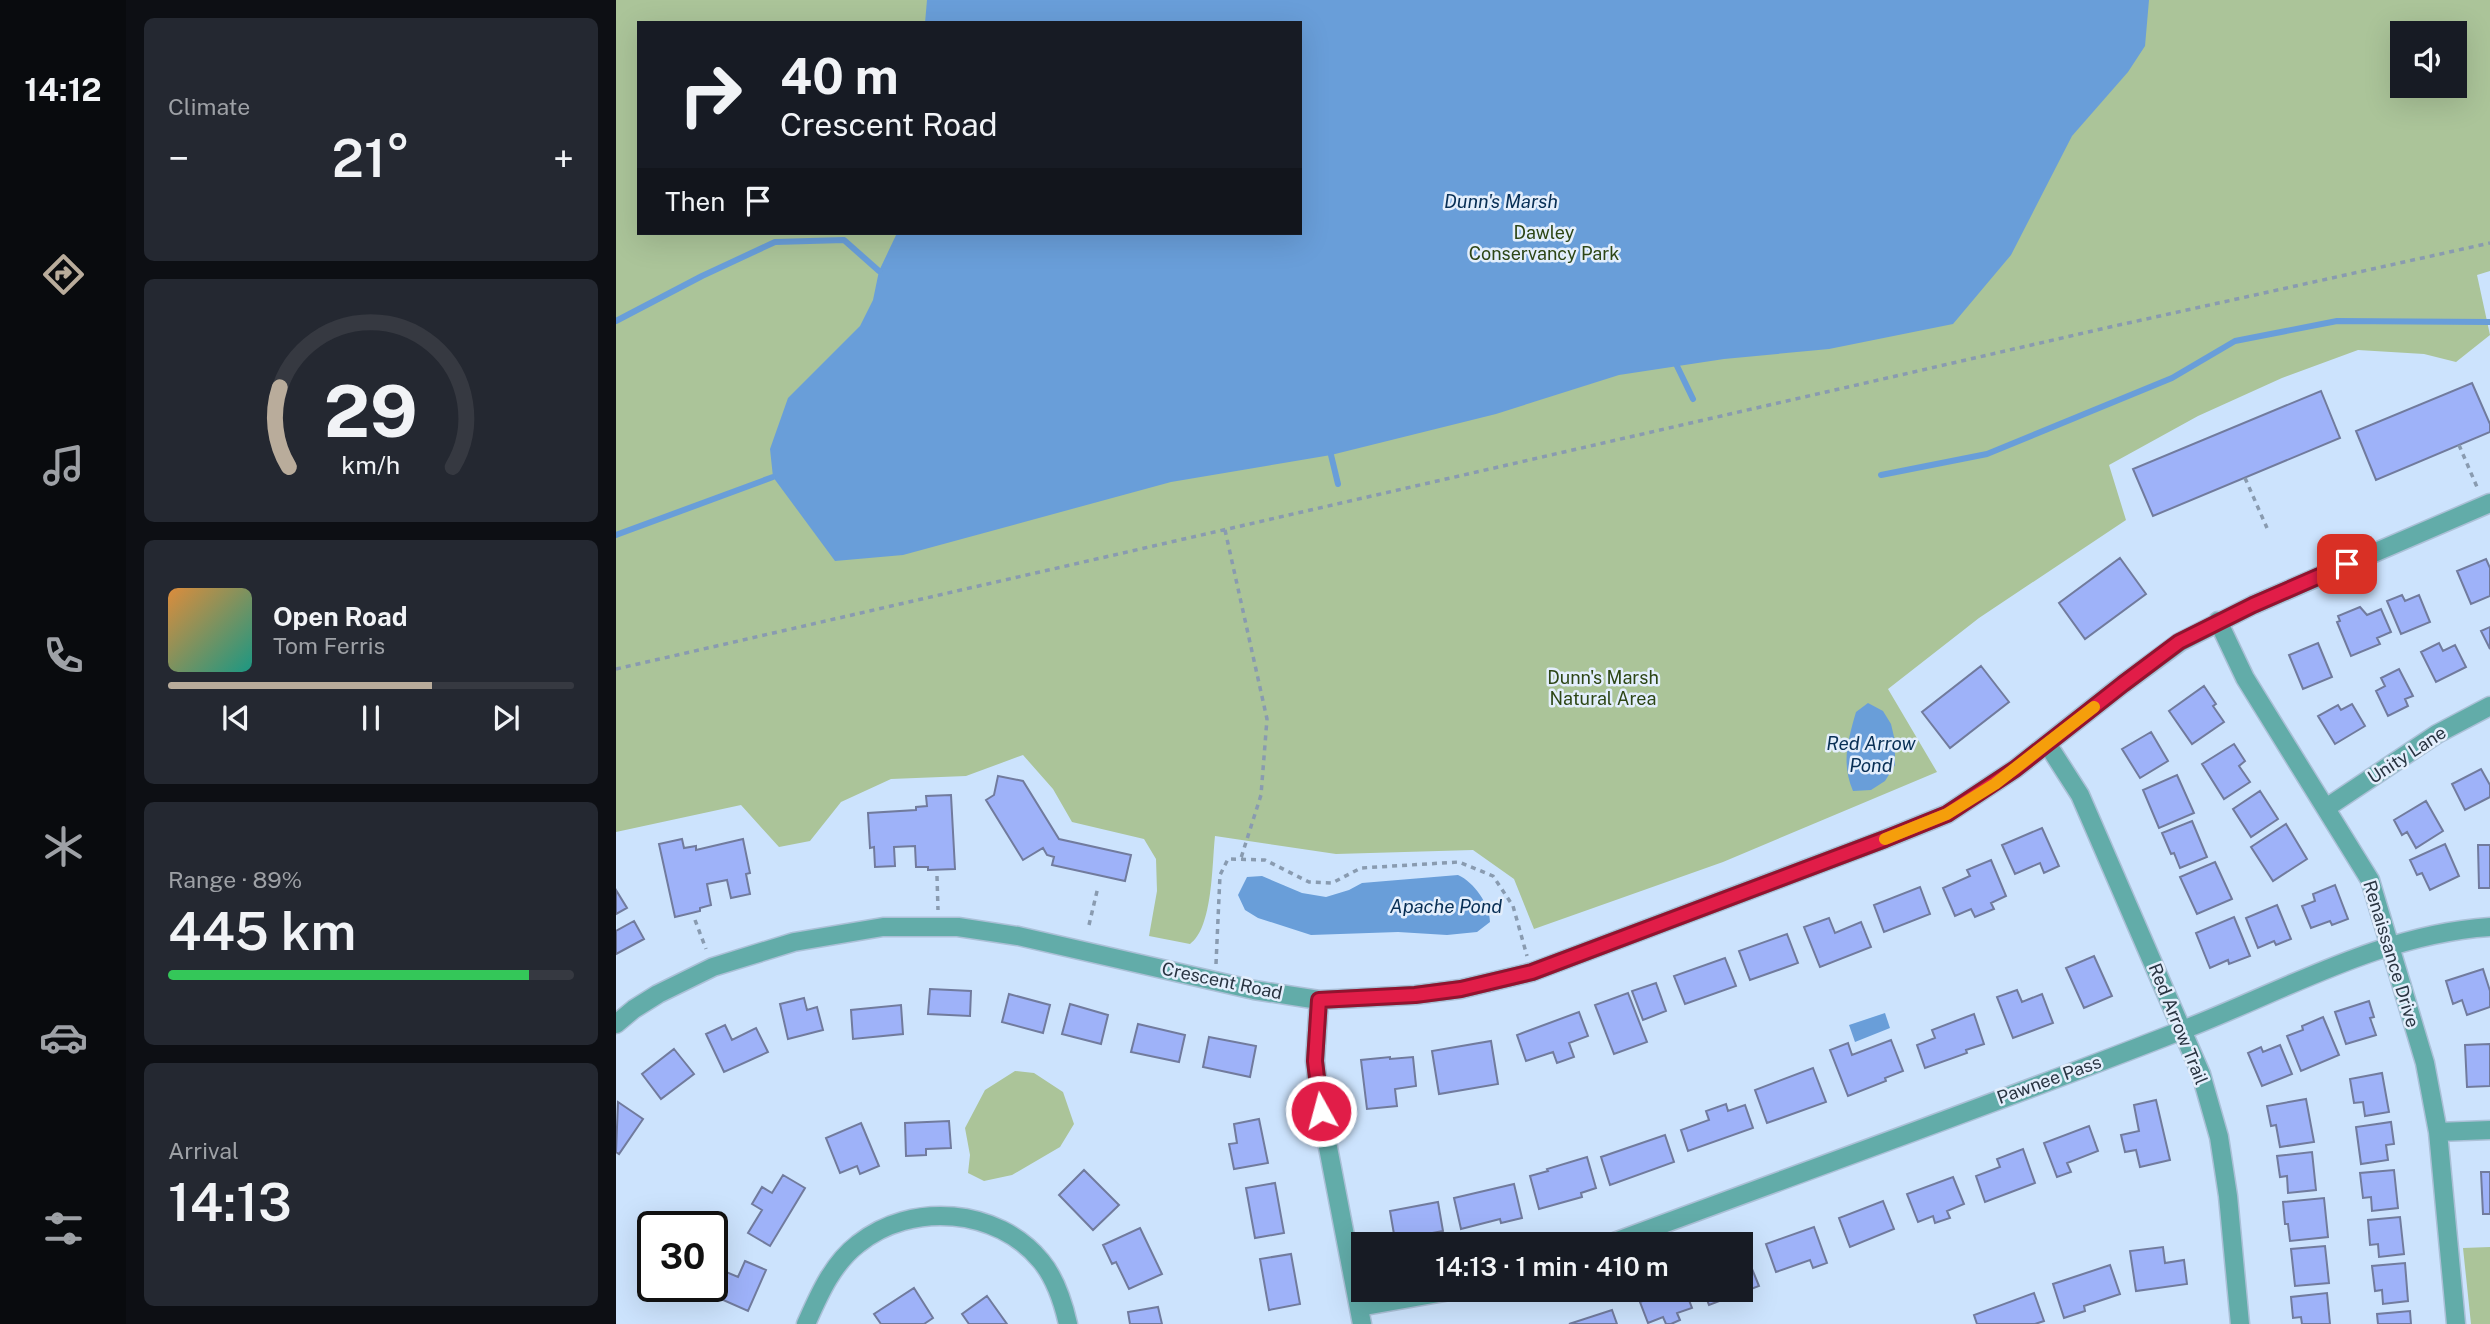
<!DOCTYPE html>
<meta charset="utf-8">
<style>
body{margin:0;font-family:"Public Sans",sans-serif;background:#242831;color:#f1f3f6;height:100vh;display:flex;flex-direction:column;font-size:26px;white-space:nowrap}
*{box-sizing:border-box;margin:0}
p{font-size:23px;color:#9ea1a6}
.icon{flex:none;width:38px;height:38px;fill:none;stroke:currentColor;stroke-width:2;stroke-linecap:round;stroke-linejoin:round}
.map{position:relative;flex:1;overflow:hidden}
.panel{display:flex;flex-direction:column;gap:18px;padding:18px;background:#0d0f14;width:490px}
.panel>*{flex:none}
.hud{position:absolute;left:21px;top:21px;width:665px;height:214px;border-radius:0px;box-shadow:0 7px 28px #0002;background:#171b24;color:#f1f3f6;overflow:hidden}
.tools{position:absolute;left:1774px;top:21px;display:grid;gap:14px}
.tools a{display:grid;place-items:center;width:77px;height:77px;border-radius:0px;background:#171b24;box-shadow:0 7px 28px #0002;font-size:35px}
.speed{position:absolute;left:21px;top:1211px;display:flex;gap:14px;font-size:35px;font-weight:700;text-align:center}
.speed>*{display:grid;place-content:center;width:91px;height:91px;border-radius:50%;background:#171b24;box-shadow:0 7px 28px #0002;line-height:1}
.speed .limit{border:4px solid #111;border-radius:10px;background:#fff;color:#111}
.pin{position:absolute;display:grid;place-items:center;width:60px;height:60px;color:#fff;margin:-30px;border-radius:14px;box-shadow:0 4px 10px #0006}
.me{position:absolute;width:77px;margin:-38px;rotate:353deg;stroke-linejoin:round;filter:drop-shadow(0 0 5px #0008)}
.turn{display:flex;align-items:center;gap:24px;height:147px;padding:0 28px;font-size:32px}
.turn .icon{width:91px;height:91px;stroke-width:2.5}
.turn b{display:block;font-size:49px;line-height:60px}
.then{display:flex;align-items:center;height:66px;padding:0 28px;background:#0003;gap:14px;font-size:26px}
.big{font-size:52px;font-weight:600;line-height:1.1}
.panel .widget{flex:1;display:flex;flex-direction:column;justify-content:center;gap:10px;min-width:0;padding:0 24px;border-radius:10px;background:#242831}
.panel .dial{align-items:center;gap:0}
.dial svg{height:182px;overflow:visible;fill:none;stroke:#363941;stroke-width:7;stroke-linecap:round;text-anchor:middle}
.dial text{fill:#f1f3f6;stroke:none}
.song{display:flex;align-items:center;gap:21px}
.cover{width:84px;height:84px;border-radius:10px;background:linear-gradient(135deg,hsl(30 70% 55%),hsl(170 70% 35%))}
.played{height:7px;border-radius:4px;background:linear-gradient(90deg,#b9ac9b 65%,#363941 65%)}
.keys{display:flex;justify-content:space-around;direction:ltr}
.heat{display:flex;justify-content:space-between;align-items:center;font-size:38px;direction:ltr}
.charge{height:10px;border-radius:5px;background:linear-gradient(90deg,#34c759 89%,#363941 0)}
.trip{position:absolute;left:735px;top:1232px;width:402px;height:70px;border-radius:0px;background:#171b24;box-shadow:0 7px 28px #0002;font-weight:600;line-height:70px;text-align:center}
main{display:flex;flex:1;min-height:0}
.tabs{display:flex;flex-direction:column;width:126px;justify-content:space-around;align-items:center;background:#090b0e;color:#9ea1a6}
.tabs .icon{width:49px;height:49px}
.tabs .on{color:#b9ac9b}
.tabs b{font-size:32px;color:#f1f3f6}
.map>svg:first-child{display:block}
.green{fill:#abc499;fill-rule:evenodd}
.water{fill:#699ed9}
.lines{fill:none;stroke-linecap:round;stroke-linejoin:round}
.stream{stroke:#699ed9;stroke-width:6}
.building{fill:#9eb2f9;stroke:#717b9d;stroke-width:2}
.street-casing{stroke:#abc0d7;stroke-width:21}
.path{stroke:#899bb0;stroke-width:3.5;stroke-dasharray:5 5;stroke-linecap:butt}
.street{stroke:#62aca9;stroke-width:18}
.route-casing{stroke:#92132f;stroke-width:18}
.route{stroke:#e11d48;stroke-width:12}
.slow{stroke:#f59e0b;stroke-width:12}
.labels{text-anchor:middle;stroke-width:5;stroke-linejoin:round;paint-order:stroke}
.park-label{font-size:18px;fill:#2d4615;stroke:#e3eefc}
.street-label{font-size:18px;fill:#293441;stroke:#e3eefc}
.water-label{font-size:19px;font-style:italic;fill:#082f55;stroke:#e3eefc}
</style>
<main>
<nav class="tabs">
<b>14:12</b>
<svg class="icon on" aria-label="directions" viewBox="0 0 24 24"><path d="M12 3l9 9-9 9-9-9zM9 14v-3h6M13 9l2 2-2 2"/></svg>
<svg class="icon" aria-label="music" viewBox="0 0 24 24"><path d="M9 18V5l10-2v13"/><circle cx="6" cy="18" r="3"/><circle cx="16" cy="16" r="3"/></svg>
<svg class="icon" aria-label="phone" viewBox="0 0 24 24"><path d="M5 4h4l2 5-3 2q2 4 5 5l2-3 5 2v4C11 20 4 13 5 4z"/></svg>
<svg class="icon" aria-label="climate" viewBox="0 0 24 24"><path d="M12 3v18M4 7l16 10M4 17L20 7"/></svg>
<svg class="icon" aria-label="car" viewBox="0 0 24 24"><path d="M5 17H2v-5l4-1 3-4h7l3 4 3 1v5h-3M9 17h6M6 11h13"/><circle cx="7" cy="17" r="2"/><circle cx="17" cy="17" r="2"/></svg>
<svg class="icon" aria-label="filters" viewBox="0 0 24 24"><path d="M4 7h16M4 17h16"/><circle cx="9" cy="7" r="2"/><circle cx="15" cy="17" r="2"/></svg>
</nav>
<section class="panel">
<div class="widget"><p>Climate</p>
<div class="heat"><a>−</a><b class="big">21°</b><a>+</a></div>
</div>
<div class="widget dial"><svg viewBox="0 0 100 80">
<path d="M14 69A42 42 0 1 1 86 69"/>
<path d="M14 69A42 42 0 0 1 10 34" stroke="#b9ac9b"/>
<text x="50" y="56" font-size="32" font-weight="700">29</text>
<text x="50" y="72" font-size="11">km/h</text>
</svg></div>
<div class="widget">
<div class="song"><i class="cover"></i><div><b>Open Road</b><p>Tom Ferris</p></div></div>
<div class="played"></div>
<div class="keys"><svg class="icon" aria-label="previous" viewBox="0 0 24 24"><path d="M18 5L8 12l10 7zM5 5v14"/></svg><svg class="icon" aria-label="pause" viewBox="0 0 24 24"><path d="M8 5v14M16 5v14"/></svg><svg class="icon" aria-label="next" viewBox="0 0 24 24"><path d="M6 5l10 7-10 7zM19 5v14"/></svg></div>
</div>
<div class="widget"><p>Range · 89%</p><b class="big">445 km</b><div class="charge"></div></div>
<div class="widget"><p>Arrival</p><b class="big">14:13</b></div>
</section>
<div class="map">
<svg width="1874" height="1324" viewBox="0 0 1874 1324">
<rect width="100%" height="100%" fill="#cce3fd"/>
<path class="green" d="M 0,0 L 1874,0 L 1874,271 L 1861,275 L 1874,335 L 1840,362 L 1808,354 L 1742,350 L 1666,378 L 1582,416 L 1493,465 L 1510,520 L 1363,618 L 1272,689 L 1321,772 L 1107,862 L 918,929 L 898,879 L 857,850 L 720,854 L 599,836 C 596,863 597,928 574,944 L 533,936 L 541,891 L 540,859 L 528,839 L 456,822 L 437,789 L 407,755 L 350,776 L 275,779 L 225,802 L 194,841 L 163,847 L 125,805 L 0,832 ZM 23,23 L 684,23 L 684,233 L 23,233 ZM 1787,33 L 1839,33 L 1839,86 L 1787,86 Z
M 399,1071 L 418,1073 L 447,1092 L 458,1124 L 444,1147 L 396,1175 L 368,1181 L 352,1173 L 354,1155 L 349,1128 L 369,1090 Z
M 1874,1247 L 1874,1324 L 1855,1324 L 1847,1248 Z"/>
<path class="water" d="M 311,0 L 1533,0 L 1529,46 L 1512,72 L 1456,136 L 1395,255 L 1337,324 L 1213,349 L 1108,359 L 1003,375 L 880,414 L 715,455 L 555,482 L 287,555 L 219,561 L 157,477 L 154,449 L 172,398 L 244,326 L 257,300 L 263,271 L 281,233 L 684,233 L 684,23 L 309,23 Z
M 1252,703 L 1267,711 L 1275,724 L 1279,741 L 1279,765 L 1269,781 L 1255,790 L 1237,791 C 1225,763 1232,740 1240,712 Z
M 842,875 C 858,882 874,905 874,922 L 861,932 L 831,935 L 782,932 L 695,935 L 642,918 L 629,910 L 622,895 L 631,877 L 646,876 L 686,893 L 710,897 L 733,890 L 746,883 Z
M 1269,1013 L 1274,1028 L 1239,1042 L 1233,1025 Z"/>
<g class="lines">
<path class="stream" d="M 0,321 L 86,276 L 159,242 L 228,240 L 263,271
M 1061,366 L 1077,399
M 715,455 L 722,484
M 1265,475 L 1371,454 L 1556,378 L 1619,341 L 1721,321 L 1874,322
M 0,535 L 157,477"/>
</g>
<path class="building" d="M 1856,383 L 1874,424 L 1874,432 L 1760,480 L 1740,431 Z
M 1705,391 L 1724,438 L 1537,516 L 1517,469 Z
M 1504,558 L 1530,594 L 1469,639 L 1443,603 Z
M 1870,559 L 1874,568 L 1874,596 L 1855,604 L 1841,571 Z
M 1786,595 L 1789,601 L 1803,595 L 1814,622 L 1785,634 L 1771,601 Z
M 1744,607 L 1751,615 L 1765,609 L 1775,632 L 1761,638 L 1764,644 L 1735,656 L 1721,622 L 1724,621 L 1722,616 Z
M 1874,627 L 1874,649 L 1865,631 Z
M 1702,643 L 1716,677 L 1687,689 L 1673,655 Z
M 1823,643 L 1827,651 L 1839,645 L 1850,667 L 1820,682 L 1805,652 Z
M 1365,666 L 1393,702 L 1334,748 L 1306,712 Z
M 1783,669 L 1797,696 L 1789,699 L 1792,706 L 1772,716 L 1760,691 L 1769,686 L 1765,678 Z
M 1588,686 L 1600,704 L 1597,706 L 1608,722 L 1576,744 L 1553,711 Z
M 1736,704 L 1749,726 L 1719,744 L 1702,716 L 1722,705 L 1725,710 Z
M 1535,732 L 1552,761 L 1524,778 L 1506,749 Z
M 1618,744 L 1629,761 L 1623,766 L 1634,782 L 1608,799 L 1586,764 Z
M 1865,769 L 1874,785 L 1874,797 L 1849,810 L 1836,784 Z
M 1561,775 L 1578,813 L 1543,828 L 1527,790 Z
M 382,776 L 407,781 L 443,839 L 515,855 L 509,881 L 436,865 L 438,857 L 431,855 L 427,848 L 407,860 L 370,800 L 378,795 Z
M 1644,791 L 1662,819 L 1635,837 L 1617,809 Z
M 335,795 L 339,869 L 312,870 L 312,867 L 300,867 L 299,846 L 278,847 L 279,866 L 259,867 L 258,847 L 254,848 L 252,813 L 300,810 L 300,807 L 311,806 L 310,796 Z
M 1810,801 L 1827,831 L 1800,848 L 1791,832 L 1786,835 L 1778,820 Z
M 1576,821 L 1591,857 L 1564,868 L 1558,853 L 1555,854 L 1546,833 Z
M 1670,824 L 1691,859 L 1657,881 L 1635,847 Z
M 1426,828 L 1443,866 L 1428,873 L 1424,863 L 1399,874 L 1386,845 Z
M 66,839 L 68,848 L 80,846 L 80,850 L 127,839 L 134,873 L 130,874 L 134,894 L 115,898 L 111,880 L 91,884 L 95,905 L 84,908 L 84,911 L 59,917 L 43,844 Z
M 1829,844 L 1843,876 L 1814,890 L 1806,873 L 1801,875 L 1794,860 Z
M 1862,845 L 1874,845 L 1874,888 L 1863,888 Z
M 1375,860 L 1390,896 L 1375,903 L 1378,909 L 1359,917 L 1355,909 L 1339,916 L 1327,888 L 1354,876 L 1351,870 Z
M 1599,862 L 1616,899 L 1581,914 L 1564,877 Z
M 1719,885 L 1732,919 L 1716,925 L 1714,921 L 1695,928 L 1686,906 L 1699,901 L 1697,894 Z
M 1304,887 L 1314,914 L 1268,932 L 1258,905 Z
M 0,890 L 11,908 L 0,914 Z
M 1661,905 L 1675,939 L 1660,945 L 1658,941 L 1642,948 L 1630,918 Z
M 1618,917 L 1634,956 L 1613,964 L 1612,960 L 1594,968 L 1580,933 Z
M 1213,918 L 1219,933 L 1245,922 L 1255,947 L 1204,967 L 1188,927 Z
M 18,921 L 28,939 L 0,954 L 0,931 Z
M 1171,934 L 1182,963 L 1134,980 L 1123,951 Z
M 1478,956 L 1496,996 L 1468,1008 L 1450,968 Z
M 1109,958 L 1120,986 L 1069,1004 L 1058,976 Z
M 1867,969 L 1874,991 L 1874,1007 L 1851,1015 L 1846,1000 L 1837,1004 L 1830,981 Z
M 1040,983 L 1050,1011 L 1027,1020 L 1016,991 Z
M 314,989 L 355,991 L 354,1016 L 312,1014 Z
M 1401,990 L 1406,1002 L 1426,994 L 1437,1023 L 1397,1038 L 1381,997 Z
M 1012,993 L 1031,1042 L 998,1054 L 979,1005 Z
M 393,994 L 434,1005 L 427,1033 L 386,1022 Z
M 188,998 L 191,1010 L 201,1007 L 207,1030 L 172,1039 L 164,1004 Z
M 1753,1001 L 1758,1017 L 1754,1018 L 1760,1035 L 1730,1044 L 1719,1012 Z
M 454,1004 L 492,1015 L 485,1044 L 446,1034 Z
M 285,1005 L 287,1034 L 237,1039 L 235,1010 Z
M 963,1012 L 972,1036 L 953,1043 L 958,1057 L 941,1063 L 937,1052 L 910,1061 L 901,1035 Z
M 1358,1014 L 1368,1044 L 1350,1050 L 1351,1053 L 1309,1068 L 1301,1045 L 1319,1038 L 1316,1030 Z
M 1707,1017 L 1723,1055 L 1685,1071 L 1671,1036 L 1687,1030 L 1686,1026 Z
M 522,1024 L 569,1035 L 563,1062 L 515,1052 Z
M 109,1025 L 116,1040 L 140,1028 L 152,1052 L 108,1072 L 90,1034 Z
M 593,1037 L 640,1046 L 634,1077 L 587,1067 Z
M 1275,1040 L 1287,1071 L 1269,1078 L 1270,1081 L 1232,1096 L 1214,1050 L 1232,1043 L 1236,1055 Z
M 875,1041 L 882,1084 L 823,1094 L 816,1051 Z
M 1874,1044 L 1874,1086 L 1851,1087 L 1849,1045 Z
M 1664,1045 L 1676,1074 L 1646,1086 L 1632,1053 L 1645,1047 L 1647,1052 Z
M 58,1049 L 78,1074 L 45,1099 L 26,1074 Z
M 774,1057 L 774,1059 L 797,1057 L 800,1086 L 779,1089 L 781,1106 L 751,1109 L 745,1060 Z
M 1197,1068 L 1210,1102 L 1151,1123 L 1139,1090 Z
M 1766,1073 L 1773,1112 L 1749,1116 L 1747,1102 L 1738,1103 L 1734,1079 Z
M 1690,1099 L 1698,1142 L 1664,1147 L 1660,1125 L 1655,1126 L 1651,1106 Z
M 1540,1100 L 1554,1160 L 1524,1167 L 1520,1150 L 1509,1152 L 1505,1135 L 1523,1131 L 1518,1105 Z
M 2,1102 L 27,1119 L 3,1154 L 0,1152 Z
M 1110,1104 L 1112,1111 L 1129,1105 L 1137,1128 L 1072,1151 L 1065,1130 L 1093,1120 L 1090,1111 Z
M 643,1119 L 652,1163 L 618,1169 L 613,1144 L 621,1143 L 618,1124 Z
M 333,1121 L 335,1148 L 310,1149 L 310,1155 L 290,1156 L 289,1123 Z
M 1775,1122 L 1778,1144 L 1770,1145 L 1772,1160 L 1745,1164 L 1740,1127 Z
M 245,1123 L 263,1166 L 244,1174 L 241,1166 L 224,1173 L 210,1138 Z
M 1473,1126 L 1482,1151 L 1451,1163 L 1455,1172 L 1441,1177 L 1428,1143 Z
M 1049,1135 L 1058,1162 L 994,1185 L 985,1157 Z
M 1407,1149 L 1419,1183 L 1369,1202 L 1360,1176 L 1384,1167 L 1381,1159 Z
M 1696,1152 L 1700,1190 L 1672,1193 L 1671,1176 L 1664,1177 L 1661,1156 Z
M 971,1157 L 980,1188 L 965,1193 L 966,1197 L 923,1209 L 914,1176 L 932,1171 L 931,1169 Z
M 468,1170 L 503,1205 L 477,1230 L 443,1195 Z
M 1778,1170 L 1782,1208 L 1756,1211 L 1755,1197 L 1747,1198 L 1744,1173 Z
M 1865,1172 L 1874,1172 L 1874,1214 L 1867,1214 Z
M 167,1175 L 189,1188 L 154,1246 L 132,1233 L 146,1210 L 136,1204 L 146,1187 L 156,1193 Z
M 1337,1177 L 1348,1204 L 1331,1211 L 1334,1218 L 1319,1223 L 1317,1216 L 1302,1222 L 1291,1194 Z
M 659,1183 L 668,1233 L 639,1238 L 630,1188 Z
M 898,1184 L 906,1218 L 885,1223 L 884,1219 L 845,1229 L 838,1198 Z
M 1708,1198 L 1712,1237 L 1674,1241 L 1672,1224 L 1669,1224 L 1667,1202 Z
M 1267,1201 L 1278,1229 L 1234,1247 L 1223,1218 Z
M 822,1202 L 827,1231 L 779,1240 L 774,1211 Z
M 1784,1217 L 1788,1254 L 1763,1257 L 1762,1244 L 1754,1245 L 1752,1220 Z
M 1198,1227 L 1211,1263 L 1197,1268 L 1194,1260 L 1160,1272 L 1150,1244 Z
M 524,1228 L 546,1274 L 513,1289 L 500,1262 L 496,1264 L 487,1245 Z
M 1709,1246 L 1713,1283 L 1679,1286 L 1675,1249 Z
M 1547,1247 L 1549,1263 L 1568,1260 L 1571,1284 L 1520,1291 L 1514,1251 Z
M 675,1254 L 684,1304 L 653,1310 L 644,1259 Z
M 1132,1259 L 1143,1286 L 1093,1305 L 1087,1290 L 1125,1290 L 1125,1261 Z
M 129,1261 L 150,1270 L 132,1311 L 80,1288 L 96,1286 L 96,1277 L 98,1278 L 103,1269 L 122,1277 Z
M 1789,1263 L 1792,1301 L 1767,1304 L 1766,1290 L 1759,1291 L 1756,1266 Z
M 1494,1265 L 1504,1294 L 1468,1306 L 1469,1311 L 1448,1318 L 1437,1284 Z
M 298,1288 L 317,1318 L 308,1324 L 265,1324 L 258,1314 Z
M 1055,1290 L 1069,1290 L 1076,1308 L 1061,1313 L 1064,1320 L 1055,1324 L 1050,1324 L 1047,1317 L 1032,1323 L 1024,1302 Z
M 1418,1293 L 1428,1321 L 1419,1324 L 1361,1324 L 1358,1315 Z
M 1711,1293 L 1714,1324 L 1686,1324 L 1685,1317 L 1677,1318 L 1675,1297 Z
M 371,1296 L 391,1324 L 353,1324 L 346,1314 Z
M 542,1307 L 546,1324 L 514,1324 L 512,1312 Z
M 996,1310 L 1001,1324 L 953,1324 Z
M 1794,1311 L 1795,1324 L 1762,1324 L 1761,1314 Z"/>
<g class="lines">
<g class="street-casing">
<path id="street" d="M 1602,621 L 1629,678 L 1754,880 L 1809,1063 L 1822,1132 L 1840,1324
M 1432,745 L 1464,795 L 1585,1074 L 1603,1137 L 1612,1196 L 1624,1324
M 1710,808 L 1821,734 L 1874,706
M 703,1000 L 699,1061 L 705,1111 L 746,1324
M 0,1024 L 18,1009 L 42,994 L 97,967 L 178,942 L 267,927 L 342,927 L 402,936 L 638,990 L 703,1000 L 799,995 L 845,989 L 916,972 L 1269,839 L 1331,814 L 1399,769 L 1507,684 L 1564,642 L 1637,605 L 1874,503
M 1822,1132 L 1874,1130
M 993,1244 C 1184,1173 1375,1105 1564,1031 C 1666,992 1764,934 1874,927
M 743,1307 L 840,1290
M 190,1324 C 203,1295 216,1264 242,1244 C 295,1201 382,1208 425,1261 C 440,1279 447,1302 452,1324"/>
</g>
<path class="path" d="M 1843,445 L 1861,487
M 1629,478 L 1651,528
M 609,530 L 651,719 L 645,795 L 625,858
M 0,669 L 1494,327 L 1874,243
M 321,876 L 322,910
M 79,920 L 90,949
M 473,925 L 482,887
M 600,964 L 604,875 L 612,859 L 649,860 L 693,882 L 716,883 L 745,868 L 843,862 L 877,876 L 897,906 L 911,956"/>
<use href="#street" class="street"/>
</g>
<g class="lines">
<g class="route-casing">
<path id="route" d="M 705,1111 L 699,1061 L 703,1000 L 799,995 L 845,989 L 916,972 L 1269,839 L 1331,814 L 1399,769 L 1507,684 L 1563,642 L 1637,605 L 1731,564"/>
</g>
<use href="#route" class="route"/>
<path class="slow" d="M 1269,839 L 1331,814 L 1379,784 L 1478,707"/>
</g>
<g class="labels">
<g class="park-label">
<text x="928" y="239">Dawley<tspan x="928" dy="21">Conservancy Park</tspan></text>
<text x="987" y="684">Dunn's Marsh<tspan x="987" dy="21">Natural Area</tspan></text>
</g>
<g class="street-label">
<text transform="translate(1791 755) rotate(-33)" y="6">Unity Lane</text>
<text transform="translate(1775 954) rotate(73)" y="6">Renaissance Drive</text>
<text transform="translate(606 981) rotate(12)" y="6">Crescent Road</text>
<text transform="translate(1562 1024) rotate(68)" y="6">Red Arrow Trail</text>
<text transform="translate(1433 1080) rotate(-20)" y="6">Pawnee Pass</text>
</g>
<g class="water-label">
<text x="885" y="208">Dunn's Marsh</text>
<text x="1255" y="750">Red Arrow<tspan x="1255" dy="22">Pond</tspan></text>
<text x="830" y="913">Apache Pond</text>
</g>
</g>
</svg>
<div class="tools">
<a><svg class="icon" aria-label="sound" viewBox="0 0 24 24"><path d="M4 9h4l5-4v14l-5-4H4zM17 9q2 3 0 6"/></svg></a>
</div>
<div class="speed"><div class="limit">30</div></div>
<div class="pin" style="left:1731px;top:564px;background:#d93025"><svg class="icon" aria-label="arrive" viewBox="0 0 24 24"><path d="M6 21V4h12l-3 4 3 4H6"/></svg></div>
<svg class="me" style="left:705px;top:1111px" viewBox="-20 -20 40 40"><circle r="17" fill="#e11d48" stroke="#fff" stroke-width="3"/><path d="M0-11L8 9 0 5-8 9z" fill="#fff"/></svg>
<div class="trip">14:13 · 1 min · 410 m</div>
<div class="hud">
<div class="turn"><svg class="icon" aria-label="right" viewBox="0 0 24 24"><path d="M7 20v-9h11M14 6l5 5-5 5"/></svg><div><b>40 m</b>Crescent Road</div></div>
<div class="then">Then<svg class="icon" aria-label="arrive" viewBox="0 0 24 24"><path d="M6 21V4h12l-3 4 3 4H6"/></svg></div>
</div>
</div>
</main>
